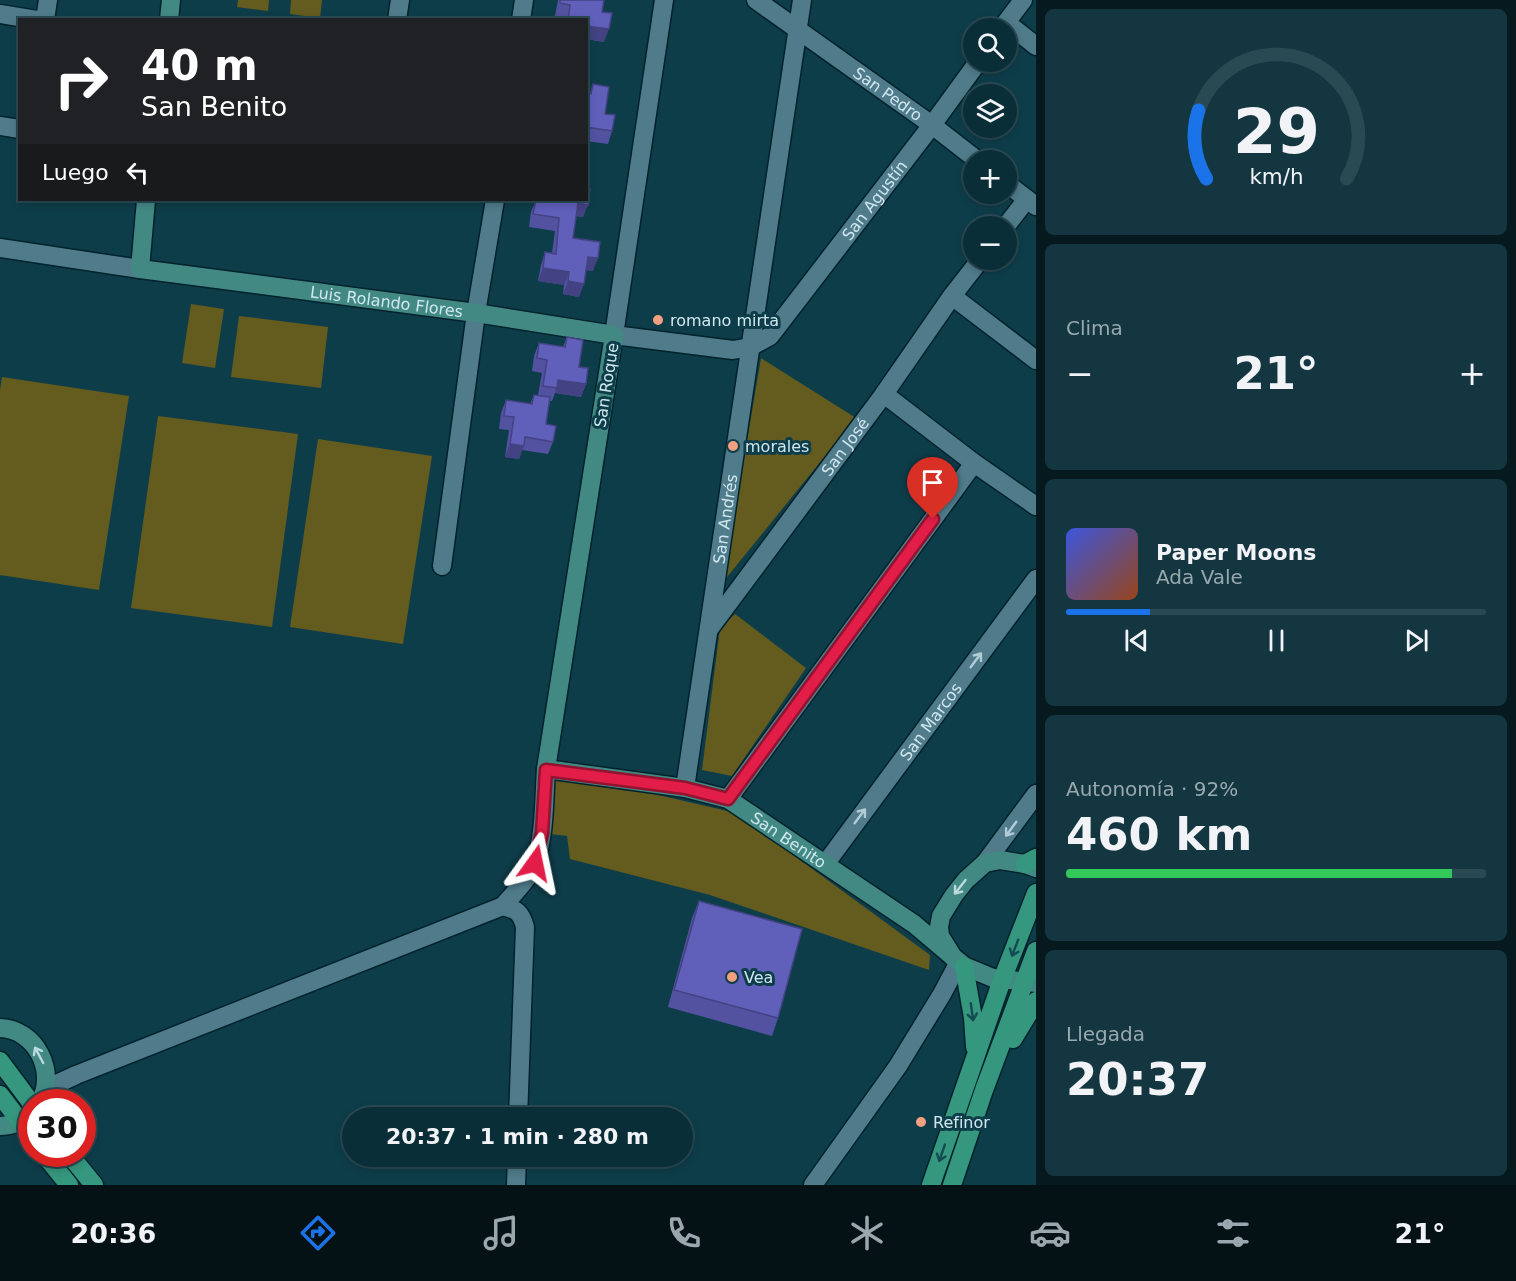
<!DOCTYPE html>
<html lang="es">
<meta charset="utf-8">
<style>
body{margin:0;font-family:"DejaVu Sans",sans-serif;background:#133640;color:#f1f3f6;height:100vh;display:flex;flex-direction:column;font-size:22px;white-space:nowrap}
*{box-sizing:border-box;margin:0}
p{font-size:20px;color:#99a8ae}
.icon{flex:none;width:33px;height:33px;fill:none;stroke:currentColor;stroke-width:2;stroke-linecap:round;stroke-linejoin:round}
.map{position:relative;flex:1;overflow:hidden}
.panel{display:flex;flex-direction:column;gap:9px;padding:9px;background:#06191f;width:480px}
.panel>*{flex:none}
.guide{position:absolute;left:18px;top:18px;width:570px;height:183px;border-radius:0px;box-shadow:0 3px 9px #0003,0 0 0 2px #2a4a53;background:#202124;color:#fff;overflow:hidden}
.fabs{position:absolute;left:963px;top:18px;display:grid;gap:12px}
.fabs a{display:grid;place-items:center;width:54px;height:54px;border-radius:50%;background:#0a2e38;box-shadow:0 3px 9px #0003,0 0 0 2px #2a4a53;font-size:30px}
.speed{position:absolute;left:18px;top:1089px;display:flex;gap:12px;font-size:30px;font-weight:700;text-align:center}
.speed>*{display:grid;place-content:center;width:78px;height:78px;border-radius:50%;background:#0a2e38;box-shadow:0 3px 9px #0003,0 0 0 2px #2a4a53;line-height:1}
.speed .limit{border:9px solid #d22;background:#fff;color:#111}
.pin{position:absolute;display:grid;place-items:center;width:51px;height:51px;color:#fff;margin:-62px -26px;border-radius:50% 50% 50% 0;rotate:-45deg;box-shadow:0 0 6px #0007}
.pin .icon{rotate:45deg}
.me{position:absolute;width:66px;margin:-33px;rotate:12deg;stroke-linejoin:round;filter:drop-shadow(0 0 4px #0008)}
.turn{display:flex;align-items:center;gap:21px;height:126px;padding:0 24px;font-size:27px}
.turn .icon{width:78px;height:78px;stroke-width:2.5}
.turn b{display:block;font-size:42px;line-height:51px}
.then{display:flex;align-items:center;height:57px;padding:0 24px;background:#0003;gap:12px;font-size:22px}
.big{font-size:45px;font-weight:800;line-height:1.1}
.panel .tile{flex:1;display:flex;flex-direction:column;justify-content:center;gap:9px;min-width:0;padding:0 21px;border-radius:9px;background:#133640}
.panel .dial{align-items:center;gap:0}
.dial svg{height:156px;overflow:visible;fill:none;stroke:#2a4a53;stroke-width:7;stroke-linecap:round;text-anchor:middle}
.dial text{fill:#f1f3f6;stroke:none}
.song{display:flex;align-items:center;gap:18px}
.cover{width:72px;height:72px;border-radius:9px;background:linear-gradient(135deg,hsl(230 70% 55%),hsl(20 70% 35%))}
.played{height:6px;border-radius:3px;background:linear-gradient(90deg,#1a73e8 20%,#2a4a53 20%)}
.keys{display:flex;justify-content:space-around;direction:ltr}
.heat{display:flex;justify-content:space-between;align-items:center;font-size:33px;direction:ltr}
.charge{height:9px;border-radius:4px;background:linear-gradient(90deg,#34c759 92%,#2a4a53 0)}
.trip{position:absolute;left:342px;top:1107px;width:351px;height:60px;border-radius:30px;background:#0a2e38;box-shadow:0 3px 9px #0003,0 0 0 2px #2a4a53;font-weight:800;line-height:60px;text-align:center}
.tabs{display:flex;height:96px;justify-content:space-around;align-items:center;background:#041216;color:#99a8ae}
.tabs .icon{width:42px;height:42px}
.tabs .active{color:#1a73e8}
.tabs b{font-size:27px;color:#f1f3f6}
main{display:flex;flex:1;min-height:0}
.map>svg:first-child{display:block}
.green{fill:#645b1e}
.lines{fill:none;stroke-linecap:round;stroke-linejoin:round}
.street-casing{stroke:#00222c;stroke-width:21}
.secondary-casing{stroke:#00222c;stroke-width:21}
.primary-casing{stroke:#00222c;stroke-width:21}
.street{stroke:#4f7b8a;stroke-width:18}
.secondary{stroke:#428984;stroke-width:18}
.primary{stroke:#35977d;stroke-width:18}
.wall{fill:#5352a0}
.shaded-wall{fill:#434282}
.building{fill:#605fba;stroke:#434282;stroke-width:1.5}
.oneway{stroke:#b0ccd6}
.oneway2{stroke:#bbd9df}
.oneway3{stroke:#144a52}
.route-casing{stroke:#92132f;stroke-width:15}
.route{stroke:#e11d48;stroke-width:10}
.poi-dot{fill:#f3a081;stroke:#0e3d4a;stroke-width:2}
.labels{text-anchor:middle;stroke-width:6;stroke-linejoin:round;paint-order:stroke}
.street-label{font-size:16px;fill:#d0e7ef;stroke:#0e3d4a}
.poi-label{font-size:16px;fill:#d0e7ef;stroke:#0e3d4a;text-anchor:start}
</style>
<main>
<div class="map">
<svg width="1036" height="1185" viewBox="0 0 1036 1185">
<rect width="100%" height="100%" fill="#0e3d4a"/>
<path class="green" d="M 238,0 L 269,0 L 268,11 L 237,7 Z
M 291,0 L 322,0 L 320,18 L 290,14 Z
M 191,304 L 224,309 L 215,368 L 182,363 Z
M 239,316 L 328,327 L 321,388 L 231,377 Z
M 761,358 L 856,418 L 723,582 Z
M 2,377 L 129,396 L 99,590 L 0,575 L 0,390 Z
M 158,416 L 298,434 L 272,627 L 131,608 Z
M 318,439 L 432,456 L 403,644 L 290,627 Z
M 735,614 L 806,668 L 732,776 L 702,770 L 720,628 Z
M 546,769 L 736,813 L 930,955 L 929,970 L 710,895 L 570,859 L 567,836 L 542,833 Z"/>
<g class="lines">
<g class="street-casing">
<g id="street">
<path id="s1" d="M 664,0 L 614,335 L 733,350 L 750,347 L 770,336 L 932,125 L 978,62"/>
<path id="s2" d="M 756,0 L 932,125 L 977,160"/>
<path d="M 0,14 L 37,20"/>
<path d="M 45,20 L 48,0"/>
<path d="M 397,20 L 400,0"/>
<path d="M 521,20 L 524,0"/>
<path d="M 1007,23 L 1036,46"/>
<path d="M 1002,28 L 1023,0"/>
<path d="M 0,126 L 20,129"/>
<path d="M 1006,183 L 1036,206"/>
<path d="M 1006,226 L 1027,199"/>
<path d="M 0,248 L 140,269"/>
<path d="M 952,296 L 1036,360"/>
<path d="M 884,394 L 974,463 L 1036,506"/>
<path d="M 442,566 L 476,313 L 495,200"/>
<path id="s3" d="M 710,628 L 884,394 L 952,296 L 980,260"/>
<path id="s4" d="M 685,788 L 802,0"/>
<path d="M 728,799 L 974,463"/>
<path id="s5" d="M 826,863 L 1036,579"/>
<path d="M 985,863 L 1036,794"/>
<path d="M 46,1089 L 76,1075 L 503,906"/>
<path d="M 518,1118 L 525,927 C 521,912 517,910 503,906 C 514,893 528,880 534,864 C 545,840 544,796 546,769"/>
<path d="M 516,1185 L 517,1156"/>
<path d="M 813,1185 L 898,1066 L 942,994 L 959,962"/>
</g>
</g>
<g class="secondary-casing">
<g id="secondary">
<path d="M 169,20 L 171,0"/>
<path id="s6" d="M 146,200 L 140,269 L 476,313 L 614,335 L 546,769 L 685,788 L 728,799 L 914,924 L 953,957"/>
<path d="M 1036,868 L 1025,864 L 1000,860 L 985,863 L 966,880 L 954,895 L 941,916 L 939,927 L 940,936 L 953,957 L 964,966 L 993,978 L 1036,983"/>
<path d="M 0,1028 C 36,1029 57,1072 40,1102"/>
<path d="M 0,1126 C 12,1126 23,1121 32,1113"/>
</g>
</g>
<g class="primary-casing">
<path id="primary" d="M 1025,864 L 1036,858
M 964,966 L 973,1018 L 975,1047
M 1013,1039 L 1036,1001
M 0,1061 L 32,1104
M 0,1095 L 32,1137
M 44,1154 L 69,1185
M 69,1154 L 94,1185
M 931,1185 L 1002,980 L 1036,893
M 952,1185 L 984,1090 L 1036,951"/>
</g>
<use href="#street" class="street"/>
<use href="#secondary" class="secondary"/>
<use href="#primary" class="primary"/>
</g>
<path class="wall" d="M 558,0 L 604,0 L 602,12 L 604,42 L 586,39 L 586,20 L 565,20 L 565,18 L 555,16 Z
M 593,84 L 612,131 L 608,144 L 586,141 L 586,93 L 590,94 Z
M 536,200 L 586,200 L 583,217 L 576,216 L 573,238 L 593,271 L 586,270 L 579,297 L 563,294 L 564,285 L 538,281 L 541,265 L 545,252 L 552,253 L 555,231 L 529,227 L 531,212 Z
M 567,337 L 586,384 L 581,397 L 555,393 L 552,401 L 550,401 L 546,424 L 553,442 L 548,454 L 522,450 L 519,459 L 505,457 L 509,430 L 499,429 L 501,413 L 506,400 L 530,404 L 534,395 L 538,395 L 542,373 L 532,371 L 534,356 L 539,343 L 563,347 Z
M 699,901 L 778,1018 L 772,1036 L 668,1007 L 692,918 Z"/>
<path class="shaded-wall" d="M 586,26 L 609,29 L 604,42 L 586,39 Z
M 578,203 L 588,205 L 583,217 L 574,216 Z
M 588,257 L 598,258 L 593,271 L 583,270 Z
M 543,268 L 569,272 L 564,285 L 538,281 Z
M 568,281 L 584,284 L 579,297 L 563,294 Z
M 558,380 L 586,384 L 581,397 L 555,393 Z
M 510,444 L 524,446 L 519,459 L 505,457 Z"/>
<path class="building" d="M 560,0 L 604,0 L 602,12 L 612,13 L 609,29 L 586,26 L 586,20 L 568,20 L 570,5 L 560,3 Z
M 593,84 L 609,87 L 605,114 L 615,115 L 612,131 L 586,127 L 586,93 L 591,94 Z
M 586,188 L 590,189 L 588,205 L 578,203 L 573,238 L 600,242 L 598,258 L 588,257 L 584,284 L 568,281 L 569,272 L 543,268 L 545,252 L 556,254 L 559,218 L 533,214 L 536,200 L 586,200 Z
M 567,337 L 583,340 L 579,367 L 588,368 L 586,384 L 558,380 L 557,388 L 543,386 L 547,360 L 537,358 L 539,343 L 565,347 Z
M 534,395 L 550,397 L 546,424 L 556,426 L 553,442 L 525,437 L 524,446 L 510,444 L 514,417 L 504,416 L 506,400 L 532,404 Z
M 699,901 L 802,929 L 778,1018 L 674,990 Z"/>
<defs><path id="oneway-shaft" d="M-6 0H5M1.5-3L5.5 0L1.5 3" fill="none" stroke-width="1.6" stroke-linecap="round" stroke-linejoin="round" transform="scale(1.5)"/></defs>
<g class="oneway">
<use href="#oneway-shaft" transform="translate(976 660) rotate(-53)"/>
<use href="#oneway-shaft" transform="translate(860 816) rotate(-53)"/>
<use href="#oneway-shaft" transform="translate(1011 829) rotate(126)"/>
</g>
<g class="oneway2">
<use href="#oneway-shaft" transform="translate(960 887) rotate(128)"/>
<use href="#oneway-shaft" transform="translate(39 1055) rotate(-118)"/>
</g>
<g class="oneway3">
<use href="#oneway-shaft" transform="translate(1015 948) rotate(111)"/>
<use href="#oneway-shaft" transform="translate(972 1012) rotate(82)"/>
<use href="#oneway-shaft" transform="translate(942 1153) rotate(109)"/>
</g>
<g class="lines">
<g class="route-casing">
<path id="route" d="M 535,863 L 542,833 L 546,770 L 685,788 L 728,799 L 933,519"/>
</g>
<use href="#route" class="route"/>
</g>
<g class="poi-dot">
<circle cx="658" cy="320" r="6"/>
<circle cx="733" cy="446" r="6"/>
<circle cx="732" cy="977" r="6"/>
<circle cx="921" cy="1122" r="6"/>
</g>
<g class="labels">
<g class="street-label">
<text dy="6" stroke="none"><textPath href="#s2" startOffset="162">San Pedro</textPath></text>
<text dy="6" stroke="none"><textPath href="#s1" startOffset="670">San Agustín</textPath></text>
<text dy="6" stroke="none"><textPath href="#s6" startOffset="318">Luis Rolando Flores</textPath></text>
<text transform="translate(606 385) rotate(-81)" y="6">San Roque</text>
<text dy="6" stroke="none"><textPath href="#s3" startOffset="226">San José</textPath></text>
<text dy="6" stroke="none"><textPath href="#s4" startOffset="272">San Andrés</textPath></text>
<text dy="6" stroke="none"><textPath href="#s5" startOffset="176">San Marcos</textPath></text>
<text dy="6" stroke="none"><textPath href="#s6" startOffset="1245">San Benito</textPath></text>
</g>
<g class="poi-label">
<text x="670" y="326">romano mirta</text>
<text x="745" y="452">morales</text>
<text x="744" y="983">Vea</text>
<text x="933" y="1128">Refinor</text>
</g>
</g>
</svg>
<div class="fabs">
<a><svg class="icon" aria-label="search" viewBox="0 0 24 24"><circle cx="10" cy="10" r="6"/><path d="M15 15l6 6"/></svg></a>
<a><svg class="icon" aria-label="layers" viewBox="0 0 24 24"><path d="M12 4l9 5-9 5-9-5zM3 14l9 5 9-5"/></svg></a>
<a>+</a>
<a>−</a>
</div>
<div class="speed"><div class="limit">30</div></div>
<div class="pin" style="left:933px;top:519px;background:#d93025"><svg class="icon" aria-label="arrive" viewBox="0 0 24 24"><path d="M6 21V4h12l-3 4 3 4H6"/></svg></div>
<svg class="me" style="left:535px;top:863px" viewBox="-20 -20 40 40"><path d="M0-17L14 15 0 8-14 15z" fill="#e11d48" stroke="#fff" stroke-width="4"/></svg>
<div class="trip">20:37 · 1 min · 280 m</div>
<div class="guide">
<div class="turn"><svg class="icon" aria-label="right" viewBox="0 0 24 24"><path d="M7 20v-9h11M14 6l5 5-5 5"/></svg><div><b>40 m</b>San Benito</div></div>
<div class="then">Luego<svg class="icon" aria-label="left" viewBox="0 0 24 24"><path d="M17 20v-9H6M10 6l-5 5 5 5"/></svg></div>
</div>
</div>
<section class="panel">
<div class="tile dial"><svg viewBox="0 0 100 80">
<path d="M14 69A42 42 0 1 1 86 69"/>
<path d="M14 69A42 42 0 0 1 10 34" stroke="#1a73e8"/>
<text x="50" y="56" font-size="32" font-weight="700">29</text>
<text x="50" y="72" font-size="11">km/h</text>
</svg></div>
<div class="tile"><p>Clima</p>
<div class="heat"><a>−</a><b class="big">21°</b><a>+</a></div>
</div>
<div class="tile">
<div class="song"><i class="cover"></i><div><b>Paper Moons</b><p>Ada Vale</p></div></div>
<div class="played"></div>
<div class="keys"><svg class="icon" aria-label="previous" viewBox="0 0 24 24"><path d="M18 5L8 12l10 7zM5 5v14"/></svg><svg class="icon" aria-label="pause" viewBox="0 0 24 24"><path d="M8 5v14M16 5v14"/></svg><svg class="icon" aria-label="next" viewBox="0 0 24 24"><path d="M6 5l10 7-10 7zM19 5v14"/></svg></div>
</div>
<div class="tile"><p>Autonomía · 92%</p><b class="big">460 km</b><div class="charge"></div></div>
<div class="tile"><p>Llegada</p><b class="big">20:37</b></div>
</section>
</main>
<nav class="tabs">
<b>20:36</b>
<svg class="icon active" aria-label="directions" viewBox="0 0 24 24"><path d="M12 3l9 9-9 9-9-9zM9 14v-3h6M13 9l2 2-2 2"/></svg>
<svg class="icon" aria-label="music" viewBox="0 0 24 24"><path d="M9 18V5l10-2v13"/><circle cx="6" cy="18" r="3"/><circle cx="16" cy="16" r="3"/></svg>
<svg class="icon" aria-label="phone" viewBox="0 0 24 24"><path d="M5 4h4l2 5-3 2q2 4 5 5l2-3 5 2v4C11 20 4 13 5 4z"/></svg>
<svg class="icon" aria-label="climate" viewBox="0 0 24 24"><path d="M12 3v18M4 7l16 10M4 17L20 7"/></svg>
<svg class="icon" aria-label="car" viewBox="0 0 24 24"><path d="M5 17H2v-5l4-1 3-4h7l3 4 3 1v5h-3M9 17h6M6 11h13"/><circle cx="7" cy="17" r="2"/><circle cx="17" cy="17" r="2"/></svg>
<svg class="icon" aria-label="filters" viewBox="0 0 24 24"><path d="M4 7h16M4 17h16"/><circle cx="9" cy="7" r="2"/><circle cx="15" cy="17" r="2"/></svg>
<b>21°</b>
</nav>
